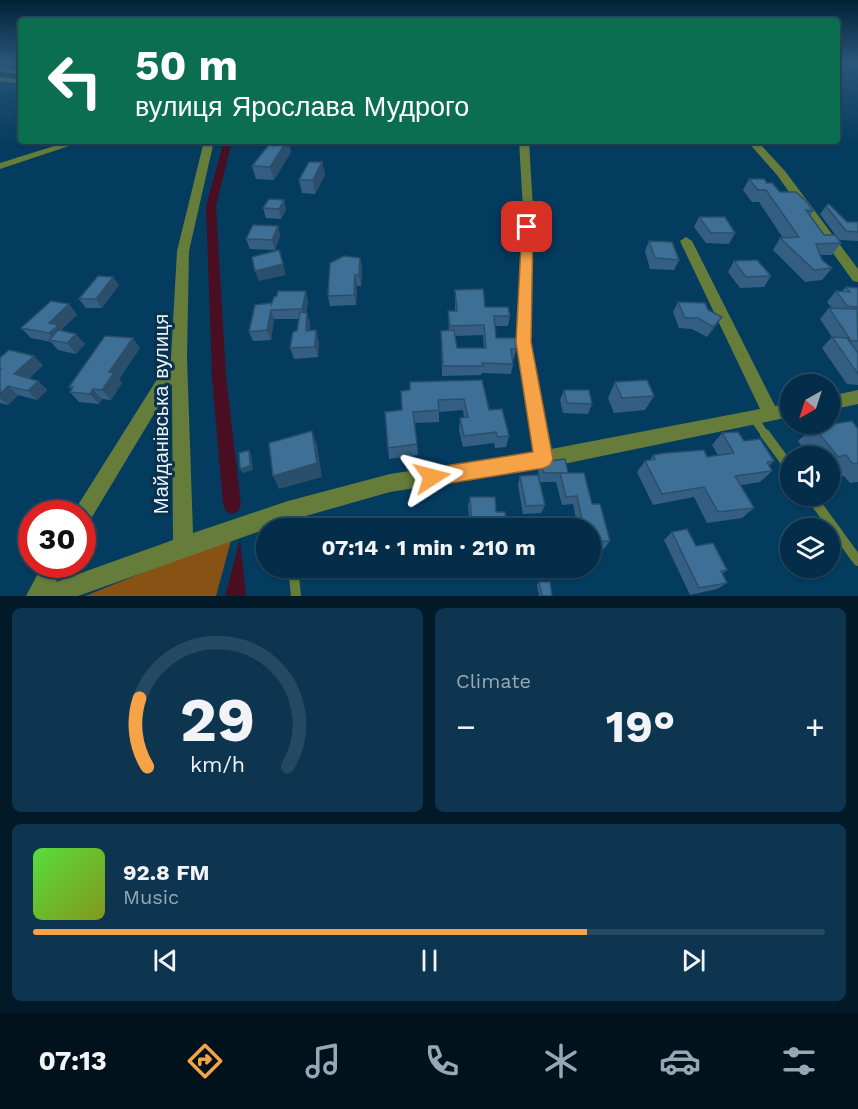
<!DOCTYPE html>
<meta charset="utf-8">
<style>
body{margin:0;font-family:"Work Sans",sans-serif;background:#0d354f;color:#f1f3f6;height:100vh;display:flex;flex-direction:column;font-size:22px;white-space:nowrap}
*{box-sizing:border-box;margin:0}
p{font-size:20px;color:#97a8b4}
.icon{flex:none;width:33px;height:33px;fill:none;stroke:currentColor;stroke-width:2;stroke-linecap:round;stroke-linejoin:round}
.map{position:relative;height:596px;overflow:hidden}
.side{display:flex;flex-direction:column;gap:12px;padding:12px;background:#021928;flex:1}
.side>*{flex:none}
.guide{position:absolute;left:18px;top:18px;width:822px;height:126px;border-radius:6px;box-shadow:0 2px 4px #0004,0 0 0 2px #244960;background:#0b6e4f;color:#fff;overflow:hidden}
.needle{width:39px;rotate:219deg}
.fabs{position:absolute;left:780px;top:374px;display:grid;gap:12px}
.fabs a{display:grid;place-items:center;width:60px;height:60px;border-radius:50%;background:#032d48;box-shadow:0 2px 4px #0004,0 0 0 2px #244960;font-size:30px}
.speed{position:absolute;left:18px;top:500px;display:flex;gap:12px;font-size:30px;font-weight:700;text-align:center}
.speed>*{display:grid;place-content:center;width:78px;height:78px;border-radius:50%;background:#032d48;box-shadow:0 2px 4px #0004,0 0 0 2px #244960;line-height:1}
.speed .limit{border:9px solid #d22;background:#fff;color:#111}
.pin{position:absolute;display:grid;place-items:center;width:51px;height:51px;color:#fff;margin:-26px;border-radius:12px;box-shadow:0 3px 9px #0006}
.me{position:absolute;width:66px;margin:-33px;rotate:81deg;stroke-linejoin:round;filter:drop-shadow(0 0 4px #0008)}
.turn{display:flex;align-items:center;gap:21px;height:126px;padding:0 18px;font-size:27px}
.turn .icon{width:78px;height:78px;stroke-width:2.5}
.turn b{display:block;font-size:42px;line-height:51px}
.big{font-size:45px;font-weight:700;line-height:1.1}
.side .card{flex:1;display:flex;flex-direction:column;justify-content:center;gap:9px;min-width:0;padding:0 21px;border-radius:9px;background:#0d354f}
.side .dial{align-items:center;gap:0}
.dial svg{height:156px;overflow:visible;fill:none;stroke:#244960;stroke-width:7;stroke-linecap:round;text-anchor:middle}
.dial text{fill:#f1f3f6;stroke:none}
.song{display:flex;align-items:center;gap:18px}
.cover{width:72px;height:72px;border-radius:9px;background:linear-gradient(135deg,hsl(110 70% 55%),hsl(70 70% 35%))}
.played{height:6px;border-radius:3px;background:linear-gradient(90deg,#f6a247 70%,#244960 70%)}
.keys{display:flex;justify-content:space-around;direction:ltr}
.heat{display:flex;justify-content:space-between;align-items:center;font-size:33px;direction:ltr}
.side .tiles{flex:1;display:grid;gap:12px;grid-template-columns:1fr 1fr}
.card:last-child{grid-column:span 2}
.trip{position:absolute;left:256px;top:518px;width:345px;height:60px;border-radius:30px;background:#032d48;box-shadow:0 2px 4px #0004,0 0 0 2px #244960;font-weight:700;line-height:60px;text-align:center}
.dock{display:flex;height:96px;justify-content:space-around;align-items:center;background:#01121d;color:#97a8b4}
.dock .icon{width:42px;height:42px}
.dock .current{color:#f6a247}
.dock b{font-size:27px;color:#f1f3f6}
.map>svg:first-child{display:block}
.green{fill:#875214}
.water{fill:#4a0e23}
.lines{fill:none;stroke-linecap:round;stroke-linejoin:round}
.stream{stroke:#4a0e23;stroke-width:2}
.canal{fill:#4a0e23;fill-rule:evenodd}
.service-far1{stroke:#667c3a;stroke-width:8}
.service{stroke:#667c3a;stroke-width:10}
.minor{fill:#667c3a;fill-rule:evenodd}
.wall{fill:#355f82;fill-rule:evenodd}
.shaded-wall{fill:#2b4e6a}
.building{fill:#3e6f97;stroke:#2b4e6a;stroke-width:1.5}
.route{fill:#f6a247;stroke:#a0692e;stroke-width:1.5}
.labels{text-anchor:middle;stroke-width:6;stroke-linejoin:round;paint-order:stroke}
.near-street-label{font-size:20px;fill:#e9f4fd;stroke:#0a314d}
</style>
<div class="map">
<svg width="858" height="596" viewBox="0 0 858 596">
<rect width="100%" height="100%" fill="#043c60"/>
<path class="green" d="M 232,537 L 216,596 L 85,596 Z"/>
<path class="water" d="M 240,540 L 246,596 L 225,596 Z"/>
<g class="lines">
<path class="stream" d="M 0,74 L 21,76"/>
<path class="canal" d="M 224,141 L 232,141 L 216,206 L 226,377 L 241,505 L 238,511 L 232,514 L 226,511 L 223,505 L 212,377 L 206,206 Z"/>
<path class="service-far1" d="M 753,417 L 766,436"/>
<path class="service" d="M 765,434 L 790,468
M 810,495 L 858,561
M 288,513 L 290,528
M 293,567 L 296,596"/>
<path class="minor" d="M 0,68 L 21,70 L 21,74 L 0,72 Z
M 0,77 L 21,80 L 21,84 L 0,81 Z
M 70,141 L 84,141 L 0,169 L 0,163 Z
M 204,141 L 214,141 L 189,251 L 187,358 L 193,533 L 288,501 L 390,474 L 534,452 L 516,342 L 523,209 L 519,141 L 529,141 L 533,209 L 530,342 L 551,449 L 760,409 L 680,241 L 686,237 L 692,241 L 775,406 L 790,403 L 790,417 L 544,468 L 390,492 L 288,521 L 78,596 L 26,596 L 43,564 L 64,564 L 56,582 L 173,540 L 172,384 L 89,522 L 82,525 L 82,513 L 73,513 L 171,357 L 177,251 Z
M 747,141 L 757,141 L 785,171 L 858,269 L 858,282 L 853,281 L 777,175 Z
M 858,390 L 858,404 L 830,410 L 830,396 Z"/>
</g>
<path class="wall" d="M 158,141 L 182,141 L 181,142 Z
M 291,152 L 274,180 L 256,179 L 252,166 Z
M 322,162 L 325,175 L 315,194 L 302,193 L 299,180 Z
M 749,179 L 767,183 L 780,192 L 813,211 L 810,216 L 824,235 L 841,243 L 832,255 L 821,255 L 822,260 L 832,268 L 822,280 L 805,282 L 773,250 L 780,238 L 783,238 L 759,202 L 752,202 L 743,190 Z
M 284,200 L 286,210 L 281,219 L 266,218 L 263,208 Z
M 826,206 L 847,222 L 858,222 L 858,241 L 839,240 L 820,214 Z
M 699,217 L 735,233 L 729,244 L 706,243 L 694,227 Z
M 278,226 L 280,236 L 275,250 L 250,249 L 246,239 Z
M 649,241 L 679,260 L 674,270 L 650,269 L 645,251 Z
M 360,258 L 362,269 L 361,286 L 357,286 L 356,305 L 330,306 L 328,296 Z
M 734,261 L 771,276 L 764,287 L 740,288 L 728,272 Z
M 119,285 L 102,308 L 86,308 L 79,299 Z
M 846,287 L 858,288 L 858,385 L 847,384 L 822,348 L 832,337 L 820,319 L 829,308 L 832,308 L 827,302 L 836,291 L 842,291 Z
M 455,290 L 485,307 L 510,316 L 508,326 L 495,326 L 496,338 L 516,349 L 514,359 L 512,358 L 513,364 L 511,374 L 482,373 L 481,375 L 442,376 L 441,331 L 449,331 L 448,311 L 455,311 ZM 483,335 L 484,348 L 457,348 L 455,336 Z
M 308,301 L 306,313 L 310,323 L 310,331 L 319,341 L 318,357 L 294,359 L 290,348 L 297,331 L 299,319 L 274,319 L 271,340 L 253,341 L 249,332 L 255,305 Z
M 678,302 L 708,310 L 722,317 L 715,327 L 707,337 L 692,329 L 679,328 L 673,312 Z
M 69,304 L 77,315 L 62,329 L 64,332 L 85,344 L 76,354 L 58,350 L 51,342 L 31,338 L 21,328 Z
M 140,348 L 119,379 L 122,383 L 111,400 L 102,399 L 99,404 L 79,402 L 70,392 L 72,389 L 69,387 Z
M 0,358 L 43,365 L 29,378 L 38,381 L 47,390 L 37,400 L 18,395 L 8,405 L 0,403 Z
M 482,380 L 489,410 L 509,436 L 506,447 L 495,448 L 494,443 L 463,447 L 459,430 L 460,418 L 464,418 L 463,410 L 439,412 L 439,422 L 415,423 L 418,455 L 389,459 L 388,448 L 410,390 Z
M 615,382 L 654,396 L 645,410 L 614,413 L 608,398 Z
M 564,390 L 592,404 L 588,414 L 563,413 L 560,400 Z
M 814,427 L 858,429 L 858,482 L 850,483 L 844,476 L 835,477 L 830,470 L 830,456 L 809,456 L 798,441 Z
M 722,433 L 744,441 L 774,461 L 769,466 L 772,471 L 760,482 L 741,485 L 754,508 L 742,518 L 707,523 L 694,497 L 653,505 L 637,472 L 645,461 L 650,460 L 653,455 L 707,457 L 718,455 L 712,445 Z
M 542,462 L 568,473 L 592,504 L 610,541 L 604,549 L 591,549 L 591,528 L 578,528 L 573,504 L 562,505 L 556,482 L 540,482 L 538,471 Z
M 520,476 L 545,505 L 541,513 L 523,514 L 518,485 Z
M 470,497 L 496,512 L 507,527 L 507,528 L 470,528 L 468,506 Z
M 672,532 L 696,546 L 727,570 L 722,574 L 727,583 L 717,589 L 690,595 L 664,540 Z
M 510,567 L 544,567 L 540,573 L 511,573 Z
M 539,582 L 552,596 L 539,596 L 537,585 Z"/>
<path class="shaded-wall" d="M 287,141 L 289,141 L 291,152 L 274,180 L 270,167 Z
M 322,162 L 325,175 L 315,194 L 313,180 Z
M 284,200 L 286,210 L 281,219 L 279,209 Z
M 278,226 L 280,236 L 275,250 L 272,240 Z
M 360,258 L 362,269 L 361,286 L 359,275 Z
M 283,264 L 286,275 L 259,281 L 255,271 Z
M 355,275 L 357,286 L 356,305 L 354,295 Z
M 113,277 L 119,285 L 102,308 L 96,299 Z
M 306,291 L 308,301 L 304,319 L 302,309 Z
M 69,304 L 77,315 L 62,329 L 67,335 L 56,341 L 49,333 L 49,323 Z
M 271,310 L 274,319 L 271,340 L 267,330 Z
M 307,313 L 310,323 L 309,341 L 306,331 Z
M 722,317 L 715,327 L 707,337 L 713,327 Z
M 316,330 L 319,341 L 318,357 L 315,347 Z
M 76,334 L 85,344 L 76,354 L 67,343 Z
M 133,338 L 140,348 L 119,379 L 122,383 L 111,400 L 102,390 L 109,372 Z
M 34,356 L 43,365 L 24,384 L 14,374 Z
M 38,381 L 47,390 L 37,400 L 28,391 Z
M 8,386 L 18,395 L 8,405 L 0,398 L 0,394 Z
M 93,389 L 102,399 L 99,404 L 90,394 Z
M 312,431 L 317,445 L 322,477 L 279,489 L 273,476 Z
M 249,450 L 251,455 L 253,470 L 243,473 L 240,469 Z"/>
<path class="building" d="M 272,141 L 287,141 L 270,167 L 252,166 Z
M 309,162 L 322,162 L 313,180 L 299,180 Z
M 749,179 L 764,179 L 767,183 L 772,183 L 780,192 L 796,192 L 806,201 L 813,211 L 806,210 L 824,235 L 835,235 L 841,243 L 816,244 L 822,260 L 832,268 L 814,270 L 780,238 L 799,237 L 766,190 L 758,190 Z
M 269,199 L 284,200 L 279,209 L 263,208 Z
M 829,204 L 847,222 L 858,222 L 858,232 L 846,231 L 826,206 Z
M 699,217 L 725,217 L 735,233 L 711,233 Z
M 253,225 L 278,226 L 272,240 L 246,239 Z
M 649,241 L 672,242 L 679,260 L 655,258 Z
M 279,250 L 283,264 L 255,271 L 252,257 Z
M 344,256 L 360,258 L 359,275 L 355,275 L 354,295 L 328,296 L 330,263 Z
M 757,260 L 771,276 L 746,277 L 734,261 Z
M 98,276 L 113,277 L 96,299 L 79,299 Z
M 846,287 L 858,288 L 858,307 L 847,306 L 836,291 L 850,292 Z
M 483,289 L 485,307 L 508,307 L 510,316 L 494,316 L 496,338 L 515,338 L 516,349 L 511,349 L 513,364 L 482,363 L 483,366 L 443,366 L 441,331 L 454,330 L 457,348 L 486,348 L 484,325 L 450,326 L 448,311 L 457,311 L 455,290 Z
M 278,291 L 306,291 L 302,309 L 271,310 L 267,330 L 249,332 L 255,305 L 272,303 L 271,306 L 274,297 L 277,296 Z
M 51,301 L 69,304 L 49,323 L 59,325 L 49,333 L 21,328 Z
M 678,302 L 705,303 L 708,310 L 722,317 L 713,327 L 698,318 L 685,318 Z
M 829,308 L 857,309 L 858,341 L 851,341 Z
M 300,312 L 307,313 L 306,331 L 316,330 L 315,347 L 290,348 L 293,332 L 297,331 Z
M 58,330 L 76,334 L 67,343 L 49,340 Z
M 105,336 L 133,338 L 109,372 L 114,373 L 102,390 L 93,389 L 90,394 L 70,392 L 73,387 L 69,387 Z
M 832,337 L 847,338 L 858,353 L 858,374 Z
M 9,350 L 34,356 L 14,374 L 38,381 L 28,391 L 8,386 L 0,394 L 0,370 L 1,369 L 0,369 L 0,358 Z
M 482,380 L 489,410 L 502,409 L 509,436 L 497,437 L 496,432 L 464,436 L 460,418 L 468,417 L 464,399 L 438,400 L 439,410 L 413,412 L 417,444 L 388,448 L 385,412 L 402,410 L 401,391 L 410,390 L 410,382 Z
M 647,380 L 654,396 L 622,398 L 615,382 Z
M 564,390 L 589,390 L 592,404 L 567,403 Z
M 852,421 L 858,429 L 858,463 L 853,464 L 846,455 L 838,457 L 814,427 Z
M 312,431 L 317,463 L 273,476 L 269,443 Z
M 738,432 L 744,441 L 760,439 L 774,461 L 767,462 L 772,471 L 735,476 L 754,508 L 718,512 L 704,487 L 662,494 L 645,461 L 655,459 L 653,455 L 666,453 L 704,450 L 707,457 L 734,453 L 722,433 Z
M 249,450 L 250,466 L 240,469 L 239,453 Z
M 565,459 L 568,473 L 544,473 L 542,462 Z
M 560,473 L 584,473 L 592,504 L 600,504 L 610,541 L 591,542 L 591,528 L 584,528 L 577,496 L 566,497 Z
M 538,475 L 545,505 L 526,506 L 520,476 Z
M 470,497 L 495,497 L 496,512 L 505,512 L 507,527 L 472,528 Z
M 687,529 L 696,546 L 713,543 L 727,570 L 721,571 L 727,583 L 699,588 L 672,532 Z
M 539,582 L 550,582 L 552,596 L 542,596 Z"/>
<linearGradient id="sky" x2="0" y2="1"><stop stop-color="#022135"/><stop offset="0.43" stop-color="#29567a"/><stop offset="1" stop-color="#29567a" stop-opacity="0"/></linearGradient>
<rect width="858" height="145" fill="url(#sky)"/>
<path class="route" d="M 527,223 L 533,227 L 531,342 L 553,459 L 550,465 L 544,468 L 432,486 L 425,483 L 422,477 L 425,470 L 432,468 L 533,452 L 516,342 L 522,227 Z"/>
<g class="labels">
<g class="near-street-label">
<text transform="translate(161 414) rotate(-90)" y="7">Майданівська вулиця</text>
</g>
</g>
</svg>
<div class="fabs">
<a><svg class="needle" viewBox="-14 -14 28 28"><path d="M0-13l5 13h-10z" fill="#e53935"/><path d="M0 13l5-13h-10z" fill="#97a8b4"/></svg></a>
<a><svg class="icon" aria-label="sound" viewBox="0 0 24 24"><path d="M4 9h4l5-4v14l-5-4H4zM17 9q2 3 0 6"/></svg></a>
<a><svg class="icon" aria-label="layers" viewBox="0 0 24 24"><path d="M12 4l9 5-9 5-9-5zM3 14l9 5 9-5"/></svg></a>
</div>
<div class="speed"><div class="limit">30</div></div>
<div class="pin" style="left:527px;top:227px;background:#d93025"><svg class="icon" aria-label="arrive" viewBox="0 0 24 24"><path d="M6 21V4h12l-3 4 3 4H6"/></svg></div>
<svg class="me" style="left:432px;top:477px" viewBox="-20 -20 40 40"><path d="M0-17L14 15 0 8-14 15z" fill="#f6a247" stroke="#fff" stroke-width="4"/></svg>
<div class="trip">07:14 · 1 min · 210 m</div>
<div class="guide">
<div class="turn"><svg class="icon" aria-label="left" viewBox="0 0 24 24"><path d="M17 20v-9H6M10 6l-5 5 5 5"/></svg><div><b>50 m</b>вулиця Ярослава Мудрого</div></div>
</div>
</div>
<section class="side">
<div class="tiles">
<div class="card dial"><svg viewBox="0 0 100 80">
<path d="M14 69A42 42 0 1 1 86 69"/>
<path d="M14 69A42 42 0 0 1 10 34" stroke="#f6a247"/>
<text x="50" y="56" font-size="32" font-weight="700">29</text>
<text x="50" y="72" font-size="11">km/h</text>
</svg></div>
<div class="card"><p>Climate</p>
<div class="heat"><a>−</a><b class="big">19°</b><a>+</a></div>
</div>
<div class="card">
<div class="song"><i class="cover"></i><div><b>92.8 FM</b><p>Music</p></div></div>
<div class="played"></div>
<div class="keys"><svg class="icon" aria-label="previous" viewBox="0 0 24 24"><path d="M18 5L8 12l10 7zM5 5v14"/></svg><svg class="icon" aria-label="pause" viewBox="0 0 24 24"><path d="M8 5v14M16 5v14"/></svg><svg class="icon" aria-label="next" viewBox="0 0 24 24"><path d="M6 5l10 7-10 7zM19 5v14"/></svg></div>
</div>
</div>
</section>
<nav class="dock">
<b>07:13</b>
<svg class="icon current" aria-label="directions" viewBox="0 0 24 24"><path d="M12 3l9 9-9 9-9-9zM9 14v-3h6M13 9l2 2-2 2"/></svg>
<svg class="icon" aria-label="music" viewBox="0 0 24 24"><path d="M9 18V5l10-2v13"/><circle cx="6" cy="18" r="3"/><circle cx="16" cy="16" r="3"/></svg>
<svg class="icon" aria-label="phone" viewBox="0 0 24 24"><path d="M5 4h4l2 5-3 2q2 4 5 5l2-3 5 2v4C11 20 4 13 5 4z"/></svg>
<svg class="icon" aria-label="climate" viewBox="0 0 24 24"><path d="M12 3v18M4 7l16 10M4 17L20 7"/></svg>
<svg class="icon" aria-label="car" viewBox="0 0 24 24"><path d="M5 17H2v-5l4-1 3-4h7l3 4 3 1v5h-3M9 17h6M6 11h13"/><circle cx="7" cy="17" r="2"/><circle cx="17" cy="17" r="2"/></svg>
<svg class="icon" aria-label="filters" viewBox="0 0 24 24"><path d="M4 7h16M4 17h16"/><circle cx="9" cy="7" r="2"/><circle cx="15" cy="17" r="2"/></svg>
</nav>
